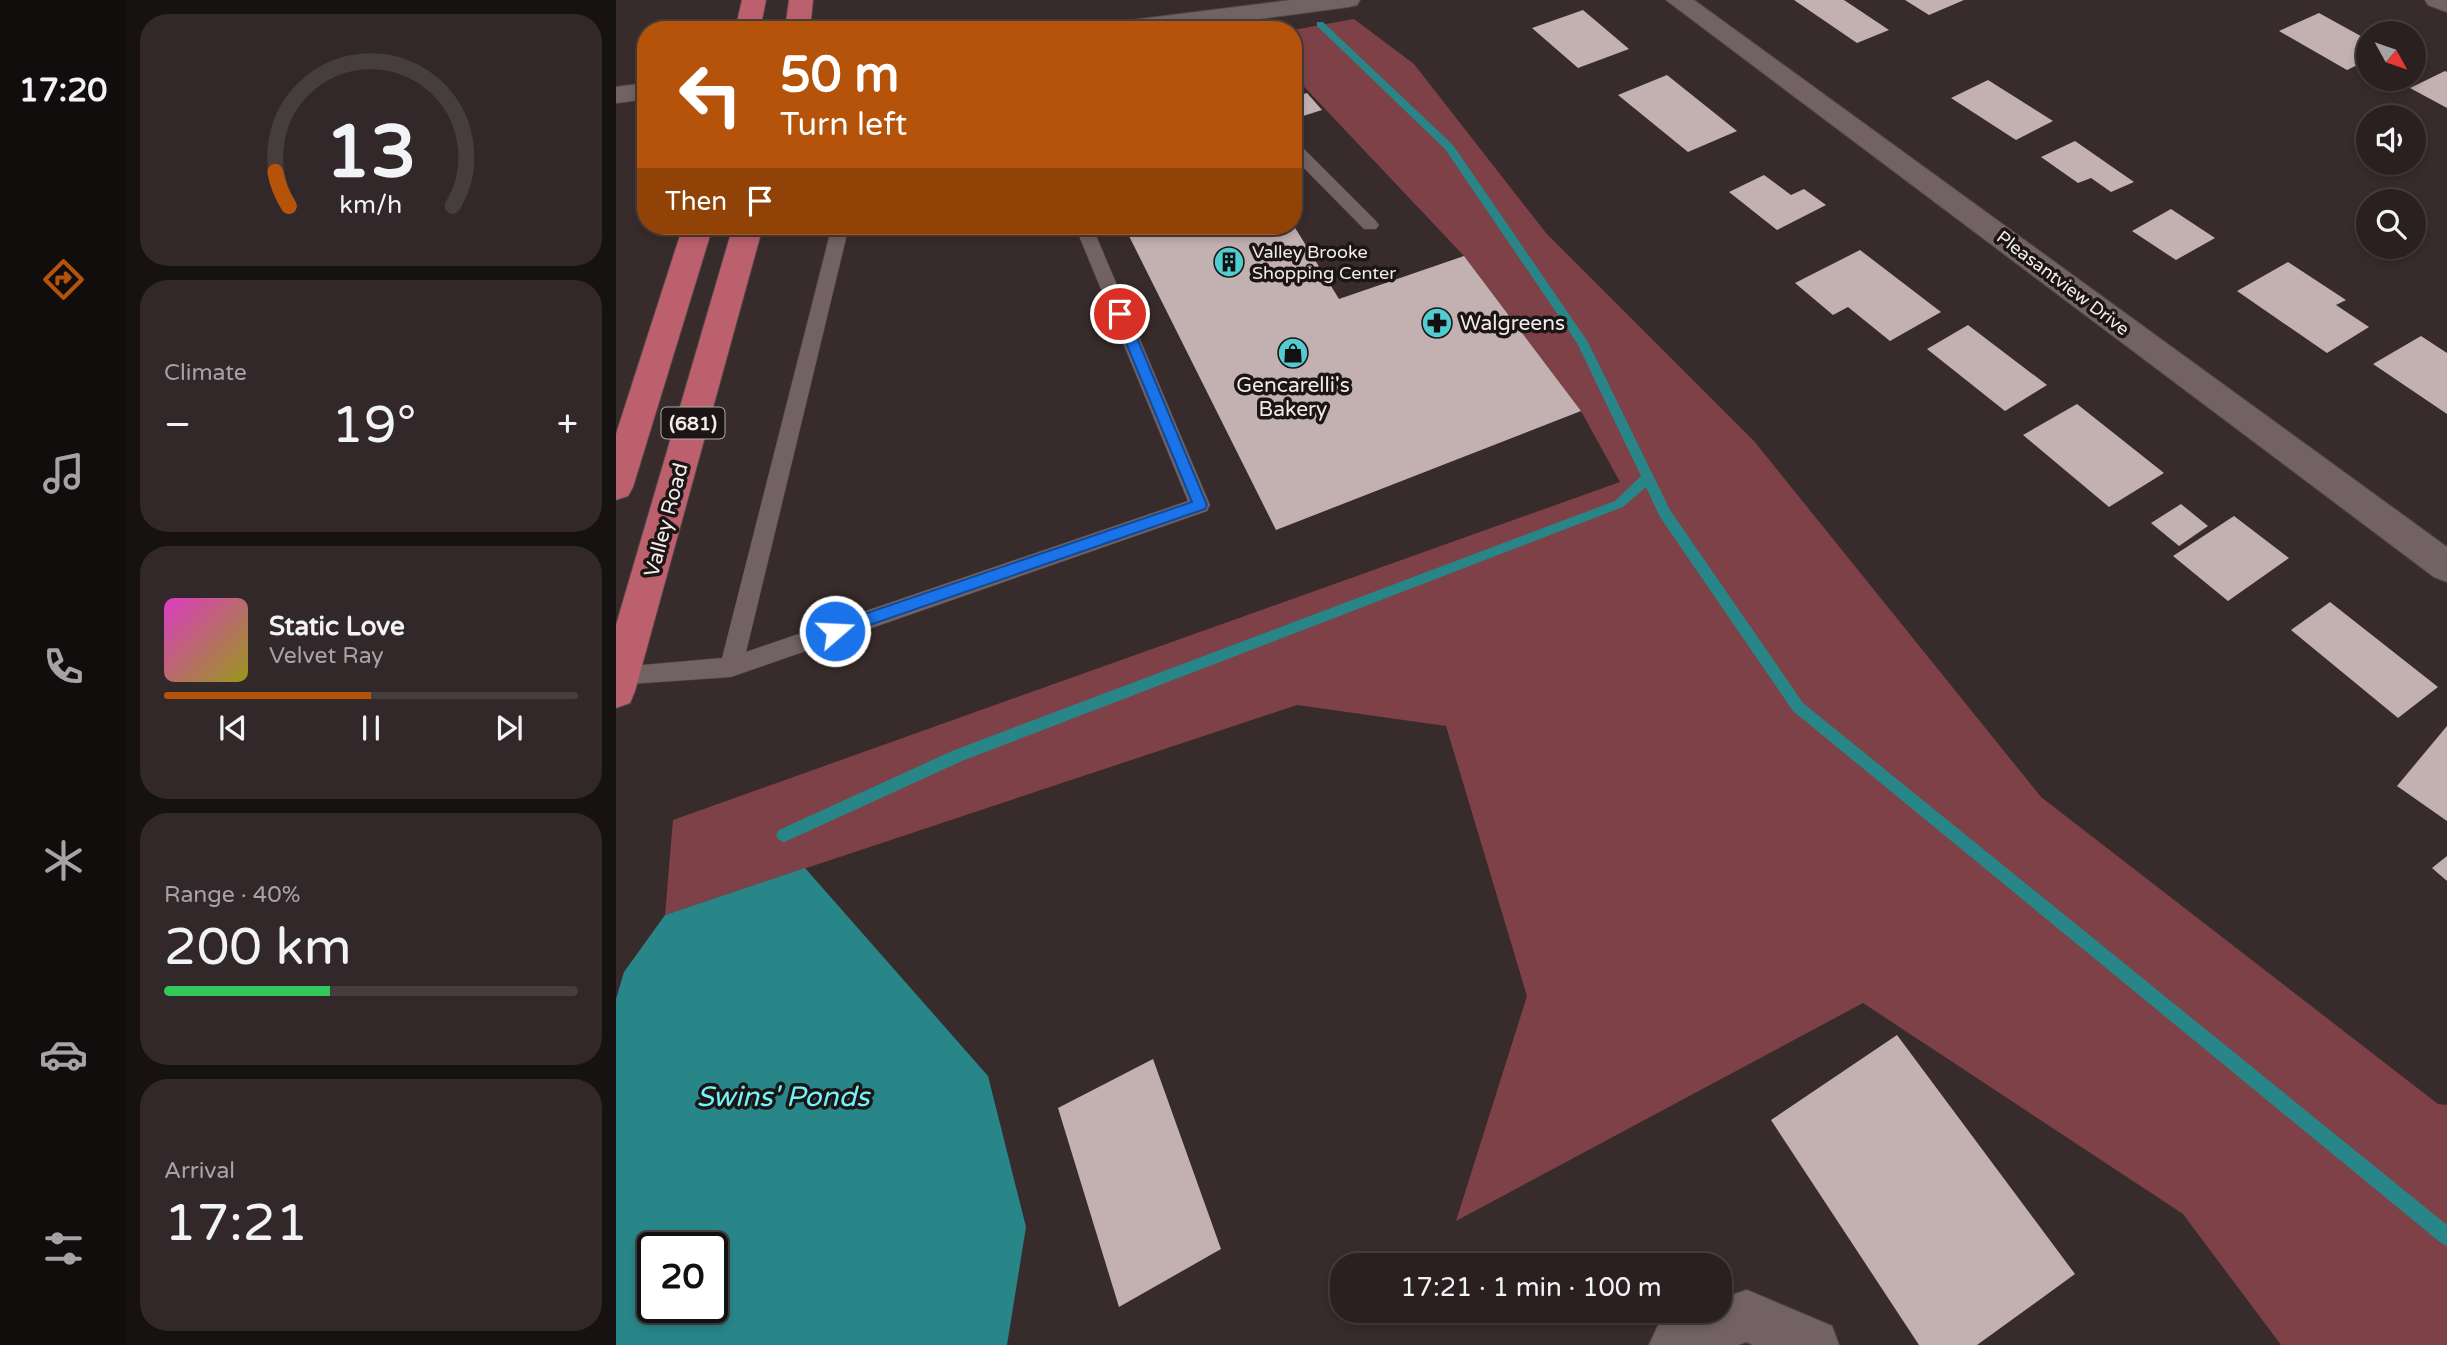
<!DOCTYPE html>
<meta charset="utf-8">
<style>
body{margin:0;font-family:"Varela Round",sans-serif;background:#322829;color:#f1f3f6;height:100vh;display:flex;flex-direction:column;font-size:26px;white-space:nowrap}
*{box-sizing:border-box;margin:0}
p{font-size:23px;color:#a5a3a5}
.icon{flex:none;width:38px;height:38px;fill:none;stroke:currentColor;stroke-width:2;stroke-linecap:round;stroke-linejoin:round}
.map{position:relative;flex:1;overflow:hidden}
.side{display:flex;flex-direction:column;gap:14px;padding:14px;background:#171212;width:490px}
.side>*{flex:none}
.banner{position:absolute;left:21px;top:21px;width:665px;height:214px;border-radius:28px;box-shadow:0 4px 10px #0003,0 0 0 2px #463e3e;background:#b45309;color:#fff;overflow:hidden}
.needle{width:46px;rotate:130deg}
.fabs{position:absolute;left:1740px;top:21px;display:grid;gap:14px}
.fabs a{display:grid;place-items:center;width:70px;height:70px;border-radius:50%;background:#2a2020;box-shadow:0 4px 10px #0003,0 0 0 2px #463e3e;font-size:35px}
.speed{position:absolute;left:21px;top:1232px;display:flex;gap:14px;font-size:35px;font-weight:700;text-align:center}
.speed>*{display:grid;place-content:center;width:91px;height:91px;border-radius:50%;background:#2a2020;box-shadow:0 4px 10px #0003,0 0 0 2px #463e3e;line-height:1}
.speed .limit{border:4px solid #111;border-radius:10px;background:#fff;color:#111}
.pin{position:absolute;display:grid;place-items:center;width:60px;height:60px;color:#fff;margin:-30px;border:4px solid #fff;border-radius:50%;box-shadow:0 2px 7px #0007}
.me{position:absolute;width:77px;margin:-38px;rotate:71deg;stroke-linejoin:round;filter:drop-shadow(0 0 5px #0008)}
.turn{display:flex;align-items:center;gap:24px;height:147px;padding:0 28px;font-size:32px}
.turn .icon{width:91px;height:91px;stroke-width:2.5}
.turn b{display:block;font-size:49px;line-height:60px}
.then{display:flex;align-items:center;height:66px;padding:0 28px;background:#0003;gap:14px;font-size:26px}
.big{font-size:52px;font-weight:600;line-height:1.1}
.side .card{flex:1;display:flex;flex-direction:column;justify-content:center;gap:10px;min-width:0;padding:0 24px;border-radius:28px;background:#322829}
.side .dial{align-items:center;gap:0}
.dial svg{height:182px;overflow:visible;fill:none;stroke:#463e3e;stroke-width:7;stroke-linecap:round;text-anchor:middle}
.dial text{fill:#f1f3f6;stroke:none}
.song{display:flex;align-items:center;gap:21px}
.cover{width:84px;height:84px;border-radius:10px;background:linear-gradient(135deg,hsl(310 70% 55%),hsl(60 70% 35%))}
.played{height:7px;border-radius:4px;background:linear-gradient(90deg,#b45309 50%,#463e3e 50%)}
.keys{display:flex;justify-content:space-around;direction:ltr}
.heat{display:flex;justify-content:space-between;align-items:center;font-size:38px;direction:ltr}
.charge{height:10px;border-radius:5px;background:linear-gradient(90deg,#34c759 40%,#463e3e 0)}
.trip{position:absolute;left:714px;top:1253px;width:402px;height:70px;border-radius:28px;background:#2a2020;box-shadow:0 4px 10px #0003,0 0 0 2px #463e3e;font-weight:600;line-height:70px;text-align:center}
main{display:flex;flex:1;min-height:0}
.menu{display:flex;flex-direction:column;width:126px;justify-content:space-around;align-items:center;background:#110d0d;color:#a5a3a5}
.menu .icon{width:49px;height:49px}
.menu .on{color:#b45309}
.menu b{font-size:32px;color:#f1f3f6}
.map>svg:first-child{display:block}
.forest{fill:#7e4147}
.water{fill:#288689;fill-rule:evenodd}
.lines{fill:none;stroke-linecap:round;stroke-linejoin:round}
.stream{fill:#288689;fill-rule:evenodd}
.building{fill:#c3b1b2}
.service-casing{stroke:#524747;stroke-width:1}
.minor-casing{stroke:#524747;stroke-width:2}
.primary-casing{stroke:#524747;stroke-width:2}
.service{fill:#726263;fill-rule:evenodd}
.minor{fill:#726263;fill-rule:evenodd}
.primary{fill:#bc606d;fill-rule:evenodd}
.route{fill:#1a73e8;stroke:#114b97;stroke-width:2}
.labels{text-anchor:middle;stroke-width:7;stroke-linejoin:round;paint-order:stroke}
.far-poi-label{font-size:18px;fill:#f3eaea;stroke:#1b1515;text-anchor:start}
.far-street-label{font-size:18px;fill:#f3eaea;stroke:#1b1515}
.shield{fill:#1b1515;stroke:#b2aaaa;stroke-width:2}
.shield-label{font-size:19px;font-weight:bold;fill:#f3eaea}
.poi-label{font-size:21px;fill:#f3eaea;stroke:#1b1515;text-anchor:start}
.street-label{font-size:21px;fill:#f3eaea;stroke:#1b1515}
.near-water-label{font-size:28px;font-style:italic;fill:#72f3f9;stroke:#1b1515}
</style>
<main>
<nav class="menu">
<b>17:20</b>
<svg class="icon on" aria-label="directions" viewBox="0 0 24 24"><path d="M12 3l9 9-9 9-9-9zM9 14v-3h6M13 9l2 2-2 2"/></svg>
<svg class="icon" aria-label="music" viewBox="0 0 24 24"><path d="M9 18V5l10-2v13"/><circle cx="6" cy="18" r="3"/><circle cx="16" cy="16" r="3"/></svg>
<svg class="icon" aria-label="phone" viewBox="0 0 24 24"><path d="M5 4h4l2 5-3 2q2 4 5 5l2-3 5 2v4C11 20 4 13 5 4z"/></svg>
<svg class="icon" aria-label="climate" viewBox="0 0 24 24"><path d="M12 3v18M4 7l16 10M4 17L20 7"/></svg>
<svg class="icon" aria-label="car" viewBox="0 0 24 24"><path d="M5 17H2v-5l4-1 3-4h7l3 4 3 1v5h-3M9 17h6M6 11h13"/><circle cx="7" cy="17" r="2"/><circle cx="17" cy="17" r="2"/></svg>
<svg class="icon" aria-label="filters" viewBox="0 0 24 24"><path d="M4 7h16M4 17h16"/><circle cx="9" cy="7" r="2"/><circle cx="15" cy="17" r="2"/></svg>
</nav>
<section class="side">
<div class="card dial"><svg viewBox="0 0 100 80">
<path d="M14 69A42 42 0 1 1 86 69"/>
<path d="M14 69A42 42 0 0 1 8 54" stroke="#b45309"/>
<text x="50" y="56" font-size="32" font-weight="700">13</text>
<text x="50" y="72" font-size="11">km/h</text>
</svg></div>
<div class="card"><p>Climate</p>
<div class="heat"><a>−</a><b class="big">19°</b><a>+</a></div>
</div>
<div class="card">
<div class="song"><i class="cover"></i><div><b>Static Love</b><p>Velvet Ray</p></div></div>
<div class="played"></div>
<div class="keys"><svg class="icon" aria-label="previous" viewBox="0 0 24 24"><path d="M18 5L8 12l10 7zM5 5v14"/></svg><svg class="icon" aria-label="pause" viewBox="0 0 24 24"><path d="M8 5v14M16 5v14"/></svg><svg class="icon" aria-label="next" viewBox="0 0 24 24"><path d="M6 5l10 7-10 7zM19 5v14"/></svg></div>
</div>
<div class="card"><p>Range · 40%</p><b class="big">200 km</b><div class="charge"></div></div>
<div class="card"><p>Arrival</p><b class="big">17:21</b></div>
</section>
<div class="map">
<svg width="1831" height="1345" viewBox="0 0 1831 1345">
<rect width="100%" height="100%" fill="#382b2b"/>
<path class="forest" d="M 738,19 L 798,64 L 930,233 L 1138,441 L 1425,797 L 1822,1104 L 1831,1105 L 1831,1345 L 1665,1345 L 1567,1214 L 1247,1003 L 840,1221 L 911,996 L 830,726 L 681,705 L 49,915 L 57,820 L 1004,482 L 965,411 L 848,256 L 677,75 L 677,30 Z"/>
<path class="water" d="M 189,868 L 372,1076 L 410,1227 L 391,1345 L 0,1345 L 0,999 L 8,972 L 49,915 ZM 37,1248 L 96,1248 L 96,1307 L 37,1307 Z"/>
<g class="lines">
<path class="stream" d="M 701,22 L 707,22 L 837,145 L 972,342 L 1054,510 L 1187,703 L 1831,1225 L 1831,1246 L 1825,1243 L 1177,711 L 1044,517 L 1030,487 L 1007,507 L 346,761 L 173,840 L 168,842 L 163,840 L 160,835 L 163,830 L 336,751 L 999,501 L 1025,476 L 961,343 L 829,149 L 701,26 Z"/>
</g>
<path class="building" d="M 1178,0 L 1228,0 L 1273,30 L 1241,43 Z
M 1289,0 L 1348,0 L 1313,15 Z
M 967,10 L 1013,49 L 962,68 L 916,28 Z
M 1703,13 L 1752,40 L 1752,60 L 1731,70 L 1663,31 Z
M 1829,71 L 1831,72 L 1831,108 L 1794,88 Z
M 1051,75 L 1121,131 L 1072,152 L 1002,95 Z
M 1372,80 L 1437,121 L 1400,140 L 1335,98 Z
M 691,93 L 706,110 L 687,116 L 677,104 L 677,97 Z
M 1459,141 L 1518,182 L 1495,192 L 1475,178 L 1462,183 L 1425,157 Z
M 1148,175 L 1175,195 L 1188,189 L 1210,205 L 1161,230 L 1113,192 Z
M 1555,209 L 1599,238 L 1560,260 L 1516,231 Z
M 508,226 L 678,226 L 723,299 L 848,256 L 965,411 L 660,530 Z
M 1244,250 L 1325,312 L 1274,341 L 1232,307 L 1217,315 L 1179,283 Z
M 1672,262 L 1730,300 L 1720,305 L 1753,327 L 1711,353 L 1621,291 Z
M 1352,325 L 1431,385 L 1389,411 L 1311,349 Z
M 1805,336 L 1831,353 L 1831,414 L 1757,364 Z
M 1461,404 L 1548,473 L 1493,507 L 1407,435 Z
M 1565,504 L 1592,526 L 1563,546 L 1535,523 Z
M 1618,516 L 1673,558 L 1612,601 L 1557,556 Z
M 1714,602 L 1822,687 L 1782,718 L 1675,630 Z
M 1831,726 L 1831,821 L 1781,786 Z
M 1831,856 L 1831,881 L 1816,868 Z
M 1281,1035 L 1459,1274 L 1361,1345 L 1303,1345 L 1155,1120 Z
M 537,1059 L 605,1249 L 503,1307 L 442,1108 Z"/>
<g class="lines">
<g class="service-casing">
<path id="service" d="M 677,142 L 683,144 L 760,221 L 763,225 L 760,229 L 748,229 L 677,157 Z
M 216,226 L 233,226 L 130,652 L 572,501 L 459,226 L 476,226 L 594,505 L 591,511 L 115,677 L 0,685 L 0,669 L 4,667 L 106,658 Z"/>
</g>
<g class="minor-casing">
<path id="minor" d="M 675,0 L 744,0 L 741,5 L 732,7 L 560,30 L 488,30 L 491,25 L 500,22 Z
M 1050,0 L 1078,0 L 1831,547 L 1831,582 L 1818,577 Z
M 1809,0 L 1831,0 L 1831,12 L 1812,5 Z
M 30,83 L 30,99 L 0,103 L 0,87 Z
M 1131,1290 L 1216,1326 L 1223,1345 L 1137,1345 L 1130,1342 L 1122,1345 L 1033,1345 L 1045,1319 L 1067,1311 L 1104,1311 L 1104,1299 Z"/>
</g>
<g class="primary-casing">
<path id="primary" d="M 126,0 L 150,0 L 144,30 L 119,30 Z
M 173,0 L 197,0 L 194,30 L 169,30 Z
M 67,226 L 97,226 L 17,487 L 12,496 L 0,500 L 0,434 Z
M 117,226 L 147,226 L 19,691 L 14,703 L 0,708 L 0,625 Z"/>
</g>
<use href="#service" class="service"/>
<use href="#minor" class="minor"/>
<use href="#primary" class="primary"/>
</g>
<path class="route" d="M 504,309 L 511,314 L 591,505 L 589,509 L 219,637 L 213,635 L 211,631 L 213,626 L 576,502 L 498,314 Z"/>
<defs>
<g id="building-disc" transform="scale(1.575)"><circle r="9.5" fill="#51ccd1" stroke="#1b1515"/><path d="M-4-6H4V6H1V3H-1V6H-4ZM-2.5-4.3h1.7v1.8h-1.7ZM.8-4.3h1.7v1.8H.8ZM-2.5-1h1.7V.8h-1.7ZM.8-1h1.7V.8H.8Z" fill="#111"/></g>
<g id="pharmacy-disc" transform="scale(1.575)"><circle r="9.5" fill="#51ccd1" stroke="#1b1515"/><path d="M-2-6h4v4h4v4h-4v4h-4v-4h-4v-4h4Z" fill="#111"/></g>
<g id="shop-disc" transform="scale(1.575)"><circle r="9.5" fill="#51ccd1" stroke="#1b1515"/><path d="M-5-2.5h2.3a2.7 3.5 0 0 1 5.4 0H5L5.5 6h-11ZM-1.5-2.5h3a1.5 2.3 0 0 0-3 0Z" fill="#111"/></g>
</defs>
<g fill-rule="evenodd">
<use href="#building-disc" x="613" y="262"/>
<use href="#pharmacy-disc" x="821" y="323"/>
<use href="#shop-disc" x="677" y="353"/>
</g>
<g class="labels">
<g class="far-poi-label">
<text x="636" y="258">Valley Brooke<tspan x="636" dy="21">Shopping Center</tspan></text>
</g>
<g class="far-street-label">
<text transform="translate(1447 283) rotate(37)" y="6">Pleasantview Drive</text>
</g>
<rect class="shield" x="45.5" y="407.5" width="63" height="31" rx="5"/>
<g class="shield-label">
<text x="77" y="430">(681)</text>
</g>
<g class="poi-label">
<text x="844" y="330">Walgreens</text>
<text x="677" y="392" text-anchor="middle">Gencarelli's<tspan x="677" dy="24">Bakery</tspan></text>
</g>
<g class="street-label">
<text transform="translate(50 520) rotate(-75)" y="7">Valley Road</text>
</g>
<g class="near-water-label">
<text x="167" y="1106">Swins' Ponds</text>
</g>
</g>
</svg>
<div class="fabs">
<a><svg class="needle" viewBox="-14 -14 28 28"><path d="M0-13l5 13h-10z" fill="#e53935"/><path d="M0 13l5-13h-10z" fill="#a5a3a5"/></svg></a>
<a><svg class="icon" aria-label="sound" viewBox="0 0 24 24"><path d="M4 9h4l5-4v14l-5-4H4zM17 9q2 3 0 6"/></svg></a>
<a><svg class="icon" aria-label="search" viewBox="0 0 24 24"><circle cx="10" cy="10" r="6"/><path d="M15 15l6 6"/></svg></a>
</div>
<div class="speed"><div class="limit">20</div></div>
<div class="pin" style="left:504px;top:314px;background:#d93025"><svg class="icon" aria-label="arrive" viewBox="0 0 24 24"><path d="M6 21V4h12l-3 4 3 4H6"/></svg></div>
<svg class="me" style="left:219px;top:631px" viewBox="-20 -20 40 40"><circle r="17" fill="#1a73e8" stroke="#fff" stroke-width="3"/><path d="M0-11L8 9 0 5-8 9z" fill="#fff"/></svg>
<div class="trip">17:21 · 1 min · 100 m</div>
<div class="banner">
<div class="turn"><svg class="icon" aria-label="left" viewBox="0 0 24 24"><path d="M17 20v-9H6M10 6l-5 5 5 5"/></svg><div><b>50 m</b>Turn left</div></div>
<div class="then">Then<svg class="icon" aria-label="arrive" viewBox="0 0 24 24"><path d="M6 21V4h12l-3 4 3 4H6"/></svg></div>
</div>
</div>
</main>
